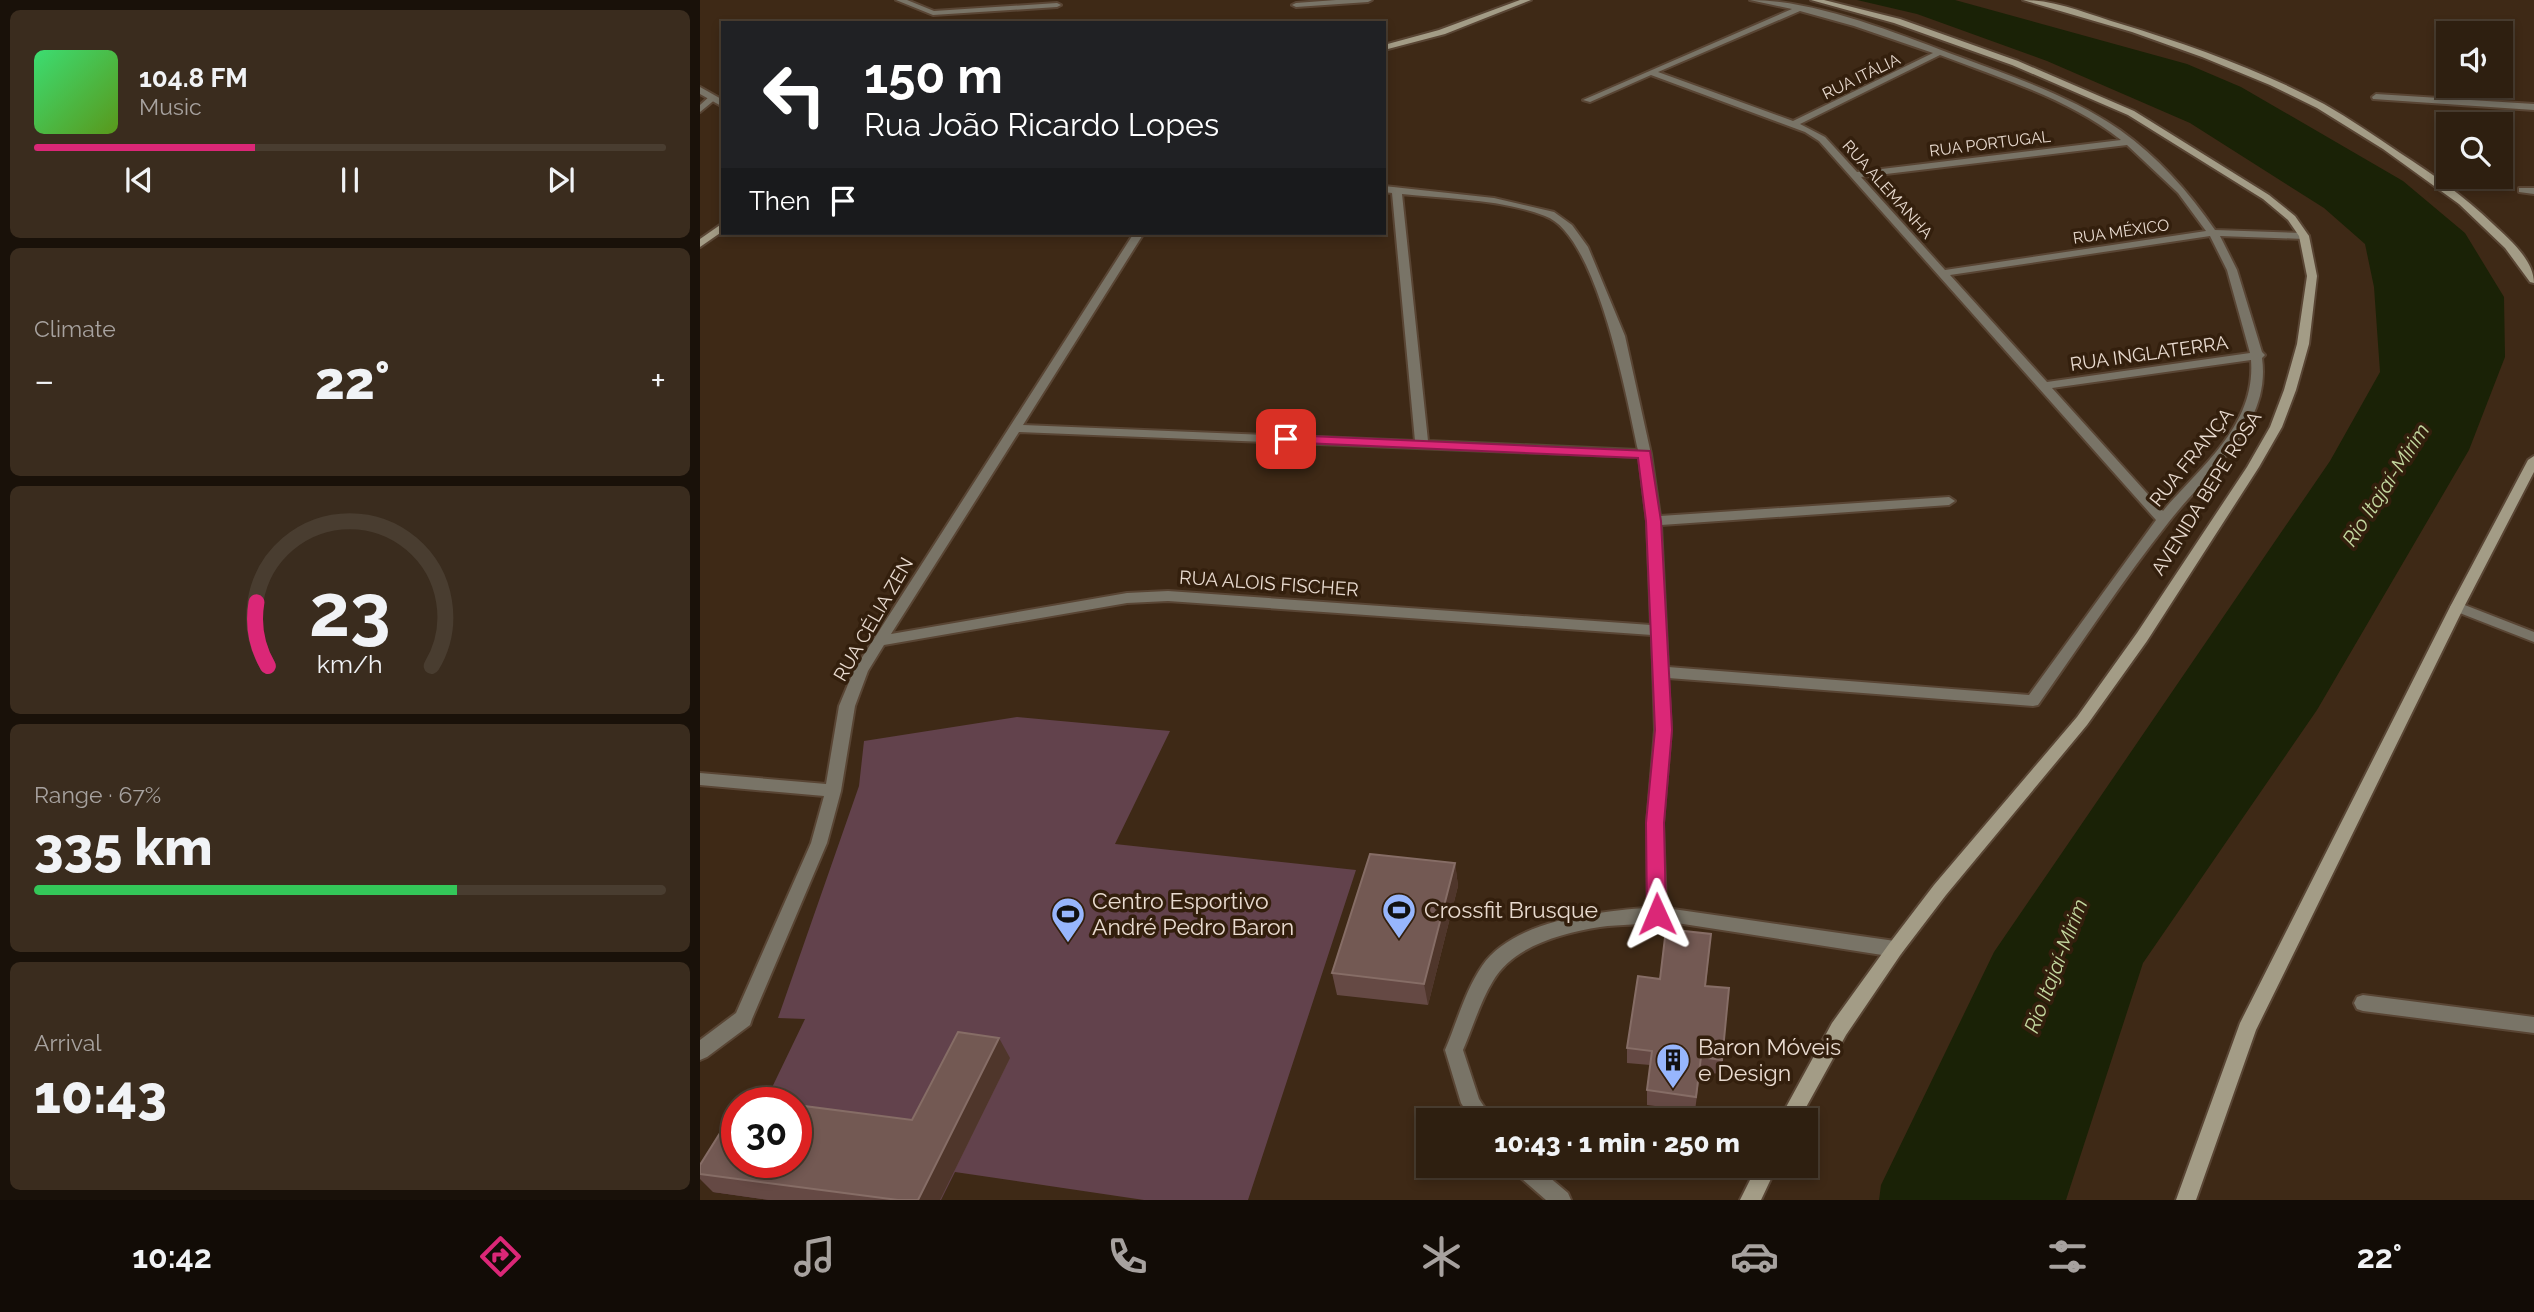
<!DOCTYPE html>
<meta charset="utf-8">
<style>
body{margin:0;font-family:Raleway,sans-serif;background:#3a2c1e;color:#f1f3f6;height:100vh;display:flex;flex-direction:column;font-size:26px;white-space:nowrap}
*{box-sizing:border-box;margin:0}
p{font-size:23px;color:#a7a29f}
.icon{flex:none;width:38px;height:38px;fill:none;stroke:currentColor;stroke-width:2;stroke-linecap:round;stroke-linejoin:round}
.map{position:relative;flex:1;overflow:hidden}
.details{display:flex;flex-direction:column;gap:10px;padding:10px;background:#191109;width:700px}
.details>*{flex:none}
.top-card{position:absolute;left:21px;top:21px;width:665px;height:214px;border-radius:0px;box-shadow:0 4px 10px #0003,0 0 0 2px #493d30;background:#202124;color:#fff;overflow:hidden}
.fabs{position:absolute;left:1736px;top:21px;display:grid;gap:14px}
.fabs a{display:grid;place-items:center;width:77px;height:77px;border-radius:0px;background:#2e1f10;box-shadow:0 4px 10px #0003,0 0 0 2px #493d30;font-size:35px}
.speed{position:absolute;left:21px;top:1087px;display:flex;gap:14px;font-size:35px;font-weight:700;text-align:center}
.speed>*{display:grid;place-content:center;width:91px;height:91px;border-radius:50%;background:#2e1f10;box-shadow:0 4px 10px #0003,0 0 0 2px #493d30;line-height:1}
.speed .limit{border:10px solid #d22;background:#fff;color:#111}
.pin{position:absolute;display:grid;place-items:center;width:60px;height:60px;color:#fff;margin:-30px;border-radius:14px;box-shadow:0 4px 10px #0006}
.me{position:absolute;width:77px;margin:-38px;rotate:359deg;stroke-linejoin:round;filter:drop-shadow(0 0 5px #0008)}
.turn{display:flex;align-items:center;gap:24px;height:147px;padding:0 28px;font-size:32px}
.turn .icon{width:91px;height:91px;stroke-width:2.5}
.turn b{display:block;font-size:49px;line-height:60px}
.then{display:flex;align-items:center;height:66px;padding:0 28px;background:#0003;gap:14px;font-size:26px}
.big{font-size:52px;font-weight:800;line-height:1.1}
.details .card{flex:1;display:flex;flex-direction:column;justify-content:center;gap:10px;min-width:0;padding:0 24px;border-radius:10px;background:#3a2c1e}
.details .dial{align-items:center;gap:0}
.dial svg{height:182px;overflow:visible;fill:none;stroke:#493d30;stroke-width:7;stroke-linecap:round;text-anchor:middle}
.dial text{fill:#f1f3f6;stroke:none}
.song{display:flex;align-items:center;gap:21px}
.cover{width:84px;height:84px;border-radius:10px;background:linear-gradient(135deg,hsl(140 70% 55%),hsl(90 70% 35%))}
.played{height:7px;border-radius:4px;background:linear-gradient(90deg,#db2777 35%,#493d30 35%)}
.keys{display:flex;justify-content:space-around;direction:ltr}
.heat{display:flex;justify-content:space-between;align-items:center;font-size:38px;direction:ltr}
.charge{height:10px;border-radius:5px;background:linear-gradient(90deg,#34c759 67%,#493d30 0)}
.trip{position:absolute;left:716px;top:1108px;width:402px;height:70px;border-radius:0px;background:#2e1f10;box-shadow:0 4px 10px #0003,0 0 0 2px #493d30;font-weight:800;line-height:70px;text-align:center}
.dock{display:flex;height:112px;justify-content:space-around;align-items:center;background:#120c06;color:#a7a29f}
.dock .icon{width:49px;height:49px}
.dock .on{color:#db2777}
.dock b{font-size:32px;color:#f1f3f6}
main{display:flex;flex:1;min-height:0}
.map>svg:first-child{display:block}
.green{fill:#62424c}
.water{fill:#1a2206}
.lines{fill:none;stroke-linecap:round;stroke-linejoin:round}
.lane-casing{stroke:#594534;stroke-width:4}
.street-casing{stroke:#594534;stroke-width:4}
.secondary-casing{stroke:#594534;stroke-width:4}
.lane{fill:#797467;fill-rule:evenodd}
.street{fill:#797467;fill-rule:evenodd}
.secondary{fill:#a39c86;fill-rule:evenodd}
.wall{fill:#654944}
.shaded-wall{fill:#4f362b}
.building{fill:#735953;stroke:#866d66;stroke-width:2}
.route{fill:#db2777;stroke:#8e194d;stroke-width:2}
.labels{text-anchor:middle;stroke-width:7;stroke-linejoin:round;paint-order:stroke}
.far-street-label{font-size:16px;fill:#e9dbd0;stroke:#331f0d}
.street-label{font-size:19px;fill:#e9dbd0;stroke:#331f0d}
.water-label{font-size:21px;font-style:italic;fill:#c3d79f;stroke:#331f0d}
.near-poi-label{font-size:23px;fill:#e9dbd0;stroke:#331f0d;text-anchor:start}
</style>
<main>
<section class="details">
<div class="card">
<div class="song"><i class="cover"></i><div><b>104.8 FM</b><p>Music</p></div></div>
<div class="played"></div>
<div class="keys"><svg class="icon" aria-label="previous" viewBox="0 0 24 24"><path d="M18 5L8 12l10 7zM5 5v14"/></svg><svg class="icon" aria-label="pause" viewBox="0 0 24 24"><path d="M8 5v14M16 5v14"/></svg><svg class="icon" aria-label="next" viewBox="0 0 24 24"><path d="M6 5l10 7-10 7zM19 5v14"/></svg></div>
</div>
<div class="card"><p>Climate</p>
<div class="heat"><a>−</a><b class="big">22°</b><a>+</a></div>
</div>
<div class="card dial"><svg viewBox="0 0 100 80">
<path d="M14 69A42 42 0 1 1 86 69"/>
<path d="M14 69A42 42 0 0 1 9 41" stroke="#db2777"/>
<text x="50" y="56" font-size="32" font-weight="700">23</text>
<text x="50" y="72" font-size="11">km/h</text>
</svg></div>
<div class="card"><p>Range · 67%</p><b class="big">335 km</b><div class="charge"></div></div>
<div class="card"><p>Arrival</p><b class="big">10:43</b></div>
</section>
<div class="map">
<svg width="1834" height="1200" viewBox="0 0 1834 1200">
<rect width="100%" height="100%" fill="#3e2916"/>
<path class="green" d="M 317,717 L 470,731 L 415,844 L 656,870 L 548,1200 L 444,1200 L 255,1172 L 241,1200 L 70,1200 L 13,1192 L 37,1152 L 37,1162 L 96,1162 L 96,1102 L 65,1102 L 105,1019 L 78,1018 L 159,786 L 164,741 Z"/>
<path class="water" d="M 1157,0 L 1255,0 L 1487,64 L 1541,87 L 1703,181 L 1765,233 L 1804,297 L 1805,357 L 1769,450 L 1617,710 L 1443,963 L 1366,1200 L 1179,1200 L 1181,1185 L 1294,952 L 1630,461 L 1680,372 L 1674,287 L 1665,244 L 1624,208 L 1490,123 L 1347,61 L 1217,14 Z"/>
<g class="lines">
<g class="lane-casing">
<path id="lane" d="M 196,0 L 207,0 L 234,11 L 357,3 L 361,5 L 357,7 L 233,15 Z
M 636,0 L 672,0 L 668,2 L 596,7 L 592,5 L 596,3 Z
M 10,96 L 17,98 L 0,112 L 0,105 Z
M 1819,188 L 1834,188 L 1834,194 L 1819,192 Z
M 957,907 L 963,909 L 966,914 L 963,919 C 944,926 920,924 900,927 C 862,933 813,946 793,981 C 780,1002 773,1027 763,1050 L 779,1099 L 793,1120 L 772,1120 L 761,1103 L 745,1050 C 757,1022 765,991 782,966 C 815,918 904,911 957,907 Z
M 812,1166 L 836,1166 L 868,1193 L 871,1200 L 846,1200 L 815,1173 Z"/>
</g>
<g class="street-casing">
<path id="street" d="M 1050,0 C 1116,0 1198,34 1260,57 C 1316,78 1371,96 1420,130 C 1458,157 1489,192 1515,230 L 1604,233 L 1609,236 L 1604,239 L 1520,236 L 1537,270 L 1562,352 L 1565,355 L 1562,358 C 1565,379 1561,400 1551,419 C 1530,459 1495,488 1468,523 C 1422,581 1381,644 1338,705 L 1333,706 L 968,678 L 971,730 L 963,823 L 966,908 L 1195,941 L 1201,944 L 1204,949 L 1201,954 L 1195,957 L 951,919 L 948,914 L 947,823 L 955,730 L 952,635 L 468,601 L 427,603 L 184,645 L 168,671 L 155,706 L 141,791 L 127,843 L 52,1019 L 50,1025 L 7,1057 L 0,1060 L 0,1040 L 36,1013 L 111,843 L 124,796 L 0,785 L 0,773 L 126,784 L 139,706 L 154,670 L 434,233 L 444,233 L 323,425 L 715,441 L 692,193 L 684,192 L 684,186 L 794,198 L 854,212 L 872,225 L 888,247 L 925,336 L 951,454 L 960,516 L 1249,497 L 1255,501 L 1249,505 L 961,525 L 968,667 L 1329,695 L 1456,520 L 1119,141 L 1105,132 L 951,75 L 890,102 L 883,100 L 1092,9 ZM 1100,11 L 1154,26 L 1233,53 L 1093,121 L 958,72 ZM 1240,55 C 1302,79 1368,98 1421,140 L 1157,172 L 1125,137 L 1100,124 ZM 1427,145 L 1478,193 L 1506,231 L 1245,270 L 1161,177 ZM 702,194 C 749,199 801,199 845,216 C 897,234 927,399 938,450 L 728,441 ZM 1510,236 L 1527,270 L 1550,353 L 1347,382 L 1250,275 ZM 1551,360 C 1556,425 1501,466 1463,511 L 1352,388 ZM 319,432 L 939,457 L 947,521 L 951,625 L 468,591 L 427,593 L 191,634 Z
M 0,87 L 23,100 L 23,107 L 0,94 Z
M 1676,94 L 1834,104 L 1834,110 L 1673,99 L 1672,97 Z
M 1757,602 L 1834,632 L 1834,642 L 1752,610 L 1750,607 L 1752,604 Z
M 1663,995 L 1834,1017 L 1834,1033 L 1663,1011 L 1657,1009 L 1654,1003 L 1657,997 Z"/>
</g>
<g class="secondary-casing">
<path id="secondary" d="M 820,0 L 831,0 L 745,34 L 684,50 L 684,45 L 739,30 Z
M 1111,0 L 1124,0 L 1200,19 L 1318,61 L 1434,111 L 1569,195 L 1595,216 L 1609,236 L 1617,276 L 1609,344 L 1596,390 L 1582,427 L 1559,467 L 1447,641 L 1387,725 L 1246,895 L 1201,954 L 1146,1035 L 1099,1120 L 1079,1120 L 1132,1023 L 1189,944 L 1234,885 L 1377,717 L 1437,633 L 1547,467 L 1570,427 L 1584,390 L 1597,344 L 1607,276 L 1599,236 L 1588,220 L 1563,199 L 1428,115 L 1312,65 L 1194,23 Z
M 1323,0 C 1356,0 1390,15 1421,24 C 1490,45 1560,70 1624,104 C 1650,119 1675,136 1700,153 C 1733,174 1765,197 1793,224 C 1809,239 1834,260 1834,283 L 1830,282 L 1805,248 L 1759,204 L 1683,149 L 1617,108 L 1570,85 L 1502,57 L 1432,32 Z
M 23,223 L 23,231 L 0,247 L 0,239 Z
M 1834,456 L 1834,472 L 1764,607 L 1556,1030 L 1496,1200 L 1476,1200 L 1540,1023 L 1750,607 L 1828,460 Z
M 1057,1166 L 1077,1166 L 1061,1200 L 1040,1200 Z"/>
</g>
<use href="#lane" class="lane"/>
<use href="#street" class="street"/>
<use href="#secondary" class="secondary"/>
</g>
<path class="wall" d="M 755,863 L 758,886 L 728,1005 L 637,995 L 632,973 Z
M 1011,934 L 1006,986 L 1029,988 L 1021,1074 L 1000,1072 L 995,1111 L 947,1105 L 947,1090 L 950,1065 L 927,1063 L 927,1048 L 960,979 Z
M 310,1058 L 240,1200 L 70,1200 L 13,1192 L 0,1179 L 0,1165 L 212,1120 Z"/>
<path class="shaded-wall" d="M 755,863 L 758,886 L 728,1005 L 724,984 Z
M 299,1038 L 310,1058 L 240,1200 L 218,1200 Z"/>
<path class="building" d="M 670,854 L 755,863 L 724,984 L 632,973 Z
M 966,929 L 1011,934 L 1005,986 L 1029,988 L 1022,1060 L 1001,1057 L 996,1097 L 947,1090 L 952,1051 L 927,1048 L 938,976 L 960,979 Z
M 258,1032 L 299,1038 L 218,1200 L 198,1200 L 0,1174 L 0,1165 L 37,1106 L 37,1162 L 96,1162 L 96,1105 L 212,1120 Z
M 42,1098 L 75,1102 L 39,1102 Z"/>
<path class="route" d="M 586,435 L 950,451 L 961,521 L 972,730 L 964,823 L 966,914 L 964,920 L 950,920 L 947,914 L 946,823 L 955,730 L 946,521 L 938,458 L 581,442 L 579,439 Z"/>
<defs>
<g id="stadium-pin" transform="scale(1.75)"><path d="M0 17L-7.5 6A9.5 9.5 0 1 1 7.5 6Z" fill="#97b6fd" stroke="#331f0d"/><path d="M0-5a6.5 5 0 1 0 0 10a6.5 5 0 1 0 0-10ZM-3.5-1.8h7v3.6h-7Z" fill="#111"/></g>
<g id="building-pin" transform="scale(1.75)"><path d="M0 17L-7.5 6A9.5 9.5 0 1 1 7.5 6Z" fill="#97b6fd" stroke="#331f0d"/><path d="M-4-6H4V6H1V3H-1V6H-4ZM-2.5-4.3h1.7v1.8h-1.7ZM.8-4.3h1.7v1.8H.8ZM-2.5-1h1.7V.8h-1.7ZM.8-1h1.7V.8H.8Z" fill="#111"/></g>
</defs>
<g fill-rule="evenodd">
<use href="#stadium-pin" x="699" y="910"/>
<use href="#stadium-pin" x="368" y="914"/>
<use href="#building-pin" x="973" y="1060"/>
</g>
<g class="labels">
<g class="far-street-label">
<text transform="translate(1161 76) rotate(-26)" y="6">RUA ITÁLIA</text>
<text transform="translate(1290 143) rotate(-7)" y="6">RUA PORTUGAL</text>
<text transform="translate(1188 189) rotate(48)" y="6">RUA ALEMANHA</text>
<text transform="translate(1421 231) rotate(-8)" y="6">RUA MÉXICO</text>
</g>
<g class="street-label">
<text transform="translate(1449 353) rotate(-8)" y="7">RUA INGLATERRA</text>
<text transform="translate(1491 457) rotate(-51)" y="7">RUA FRANÇA</text>
<text transform="translate(1506 493) rotate(-58)" y="7">AVENIDA BEPE ROSA</text>
<text transform="translate(569 583) rotate(4)" y="7">RUA ALOIS FISCHER</text>
<text transform="translate(173 619) rotate(-60)" y="7">RUA CÉLIA ZEN</text>
</g>
<g class="water-label">
<text transform="translate(1686 485) rotate(-57)" y="7">Rio Itajaí-Mirim</text>
<text transform="translate(1356 966) rotate(-69)" y="7">Rio Itajaí-Mirim</text>
</g>
<g class="near-poi-label">
<text x="392" y="909">Centro Esportivo<tspan x="392" dy="26">André Pedro Baron</tspan></text>
<text x="724" y="918">Crossfit Brusque</text>
<text x="998" y="1055">Baron Móveis<tspan x="998" dy="26">e Design</tspan></text>
</g>
</g>
</svg>
<div class="fabs">
<a><svg class="icon" aria-label="sound" viewBox="0 0 24 24"><path d="M4 9h4l5-4v14l-5-4H4zM17 9q2 3 0 6"/></svg></a>
<a><svg class="icon" aria-label="search" viewBox="0 0 24 24"><circle cx="10" cy="10" r="6"/><path d="M15 15l6 6"/></svg></a>
</div>
<div class="speed"><div class="limit">30</div></div>
<div class="pin" style="left:586px;top:439px;background:#d93025"><svg class="icon" aria-label="arrive" viewBox="0 0 24 24"><path d="M6 21V4h12l-3 4 3 4H6"/></svg></div>
<svg class="me" style="left:957px;top:914px" viewBox="-20 -20 40 40"><path d="M0-17L14 15 0 8-14 15z" fill="#db2777" stroke="#fff" stroke-width="4"/></svg>
<div class="trip">10:43 · 1 min · 250 m</div>
<div class="top-card">
<div class="turn"><svg class="icon" aria-label="left" viewBox="0 0 24 24"><path d="M17 20v-9H6M10 6l-5 5 5 5"/></svg><div><b>150 m</b>Rua João Ricardo Lopes</div></div>
<div class="then">Then<svg class="icon" aria-label="arrive" viewBox="0 0 24 24"><path d="M6 21V4h12l-3 4 3 4H6"/></svg></div>
</div>
</div>
</main>
<nav class="dock">
<b>10:42</b>
<svg class="icon on" aria-label="directions" viewBox="0 0 24 24"><path d="M12 3l9 9-9 9-9-9zM9 14v-3h6M13 9l2 2-2 2"/></svg>
<svg class="icon" aria-label="music" viewBox="0 0 24 24"><path d="M9 18V5l10-2v13"/><circle cx="6" cy="18" r="3"/><circle cx="16" cy="16" r="3"/></svg>
<svg class="icon" aria-label="phone" viewBox="0 0 24 24"><path d="M5 4h4l2 5-3 2q2 4 5 5l2-3 5 2v4C11 20 4 13 5 4z"/></svg>
<svg class="icon" aria-label="climate" viewBox="0 0 24 24"><path d="M12 3v18M4 7l16 10M4 17L20 7"/></svg>
<svg class="icon" aria-label="car" viewBox="0 0 24 24"><path d="M5 17H2v-5l4-1 3-4h7l3 4 3 1v5h-3M9 17h6M6 11h13"/><circle cx="7" cy="17" r="2"/><circle cx="17" cy="17" r="2"/></svg>
<svg class="icon" aria-label="filters" viewBox="0 0 24 24"><path d="M4 7h16M4 17h16"/><circle cx="9" cy="7" r="2"/><circle cx="15" cy="17" r="2"/></svg>
<b>22°</b>
</nav>
